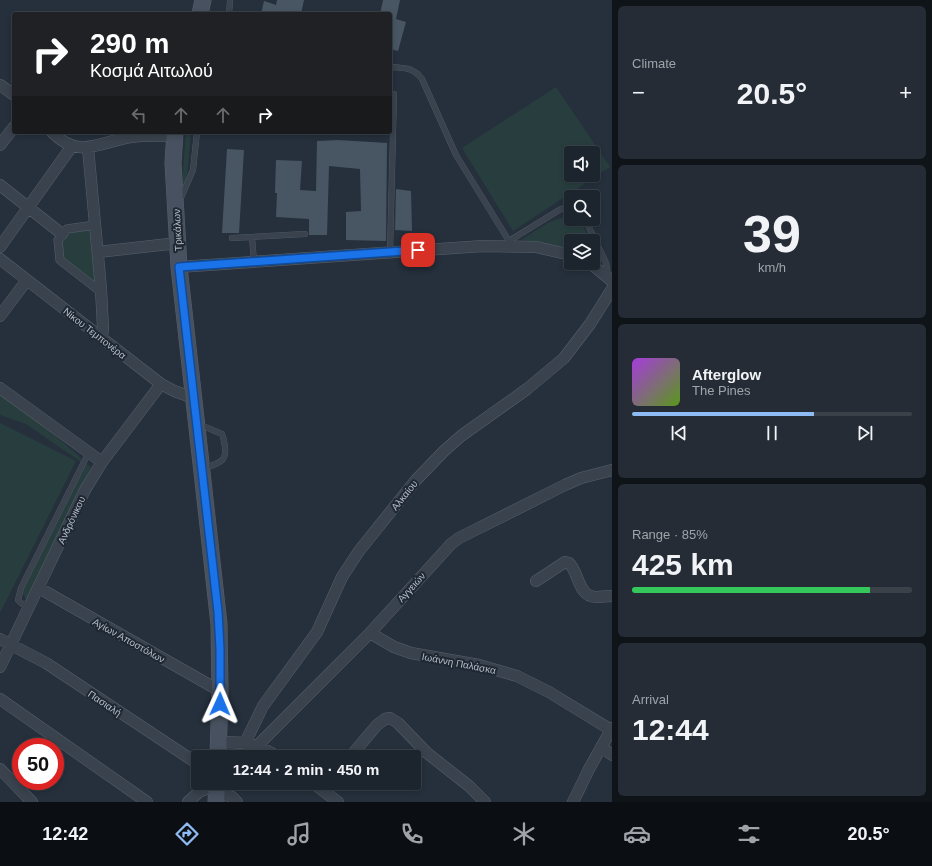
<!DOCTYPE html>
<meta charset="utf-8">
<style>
body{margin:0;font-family:Arial,sans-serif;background:#252c35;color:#f1f3f6;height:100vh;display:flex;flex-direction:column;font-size:15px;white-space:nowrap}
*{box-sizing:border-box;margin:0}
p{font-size:13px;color:#a0a4aa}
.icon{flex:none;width:22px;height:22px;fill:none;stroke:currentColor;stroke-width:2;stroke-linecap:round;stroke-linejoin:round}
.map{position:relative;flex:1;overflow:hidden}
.details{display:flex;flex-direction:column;gap:6px;padding:6px;background:#0f1419;width:320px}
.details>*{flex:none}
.banner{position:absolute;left:12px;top:12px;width:380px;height:122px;border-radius:4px;box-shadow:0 2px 6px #0003,0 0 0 1px #3a4149;background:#202124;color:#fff;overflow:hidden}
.fabs{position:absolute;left:564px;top:146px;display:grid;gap:8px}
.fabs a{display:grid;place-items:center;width:36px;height:36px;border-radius:4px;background:#1c242d;box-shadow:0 2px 6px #0003,0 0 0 1px #3a4149;font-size:20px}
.speed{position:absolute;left:12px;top:738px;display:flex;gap:8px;font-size:20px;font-weight:700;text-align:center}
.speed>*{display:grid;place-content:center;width:52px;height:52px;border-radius:50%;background:#1c242d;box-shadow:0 2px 6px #0003,0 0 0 1px #3a4149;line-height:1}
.speed .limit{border:6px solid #d22;background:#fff;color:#111}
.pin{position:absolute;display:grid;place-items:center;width:34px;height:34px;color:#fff;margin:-17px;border-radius:8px;box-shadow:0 2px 6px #0006}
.me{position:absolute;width:44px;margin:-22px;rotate:1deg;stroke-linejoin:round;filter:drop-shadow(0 0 3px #0008)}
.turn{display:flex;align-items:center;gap:14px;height:84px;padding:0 12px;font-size:18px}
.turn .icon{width:52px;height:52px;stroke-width:2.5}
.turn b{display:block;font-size:28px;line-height:34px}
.lanes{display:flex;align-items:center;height:38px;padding:0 12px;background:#0003;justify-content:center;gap:20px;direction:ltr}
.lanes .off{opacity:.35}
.big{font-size:30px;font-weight:800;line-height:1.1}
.details .tile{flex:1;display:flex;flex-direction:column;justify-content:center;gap:6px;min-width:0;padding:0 14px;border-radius:6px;background:#252c35}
.details .dial{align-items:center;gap:0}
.dial b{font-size:52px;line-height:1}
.song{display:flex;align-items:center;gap:12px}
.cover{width:48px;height:48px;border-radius:6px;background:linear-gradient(135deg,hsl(280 70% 55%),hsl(90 70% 35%))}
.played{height:4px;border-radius:2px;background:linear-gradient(90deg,#8ebbf3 65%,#3a4149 65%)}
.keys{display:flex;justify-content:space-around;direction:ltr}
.heat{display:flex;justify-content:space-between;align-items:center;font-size:22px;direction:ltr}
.charge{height:6px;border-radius:3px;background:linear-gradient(90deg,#34c759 85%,#3a4149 0)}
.trip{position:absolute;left:191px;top:750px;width:230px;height:40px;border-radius:4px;background:#1c242d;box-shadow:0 2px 6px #0003,0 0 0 1px #3a4149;font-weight:800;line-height:40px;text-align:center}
.tab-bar{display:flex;height:64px;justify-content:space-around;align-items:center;background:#0b0e12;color:#a0a4aa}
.tab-bar .icon{width:28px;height:28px}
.tab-bar .active{color:#8ebbf3}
.tab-bar b{font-size:18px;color:#f1f3f6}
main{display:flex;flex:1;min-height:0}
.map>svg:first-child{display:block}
.green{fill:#283e3e;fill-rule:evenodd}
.building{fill:#485663}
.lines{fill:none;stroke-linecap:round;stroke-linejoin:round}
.service-casing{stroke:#57606b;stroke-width:6}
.pedestrian-casing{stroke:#57606b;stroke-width:9}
.minor-casing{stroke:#57606b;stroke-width:12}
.secondary-casing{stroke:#57606b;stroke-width:17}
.service{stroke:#39424d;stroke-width:5.5}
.pedestrian{stroke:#39424d;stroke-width:8}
.minor{stroke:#39424d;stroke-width:11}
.secondary{stroke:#47515f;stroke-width:16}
.route-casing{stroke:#114b97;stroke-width:10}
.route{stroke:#1a73e8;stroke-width:7}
.labels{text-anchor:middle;stroke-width:4;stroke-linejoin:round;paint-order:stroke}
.street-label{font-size:10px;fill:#b4bdc8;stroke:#1e2732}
</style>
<main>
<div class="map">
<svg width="612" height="802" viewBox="0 0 612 802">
<rect width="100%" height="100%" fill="#25303c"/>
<path class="green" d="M 556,87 L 610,167 L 513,231 L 462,148 ZM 571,153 L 593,153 L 593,175 L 571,175 Z
M 186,132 L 191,132 L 187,178 L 183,185 L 182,185 Z
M 560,218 L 579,219 L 591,241 L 571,241 L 571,249 L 544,243 L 521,240 L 548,223 Z
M 95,227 L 101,290 L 62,259 L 60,240 L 67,231 Z
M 0,395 L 48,430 L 78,455 L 81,459 L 81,462 L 26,424 L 0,415 Z
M 0,423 L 76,461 L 0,613 Z
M 87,464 L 91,467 L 28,599 L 25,598 L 23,593 L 24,587 L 85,465 Z"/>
<path class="building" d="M 277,0 L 304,0 L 301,14 L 261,14 L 264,1 L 276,5 Z
M 383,0 L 400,0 L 396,19 L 406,22 L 398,51 L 390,49 L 390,14 L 380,14 Z
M 338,140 L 387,143 L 386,241 L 346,240 L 346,212 L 361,211 L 360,169 L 329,166 L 327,235 L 309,235 L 309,219 L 276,217 L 277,193 L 275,193 L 276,160 L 302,161 L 300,190 L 316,191 L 317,141 Z
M 227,149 L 244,150 L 239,233 L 222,233 Z
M 396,189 L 411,191 L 412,231 L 395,230 Z"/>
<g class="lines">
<g class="service-casing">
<path id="service" d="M 229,14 L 230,1
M 390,67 C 404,68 413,67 422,79 L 456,155 L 509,241
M 180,200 L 193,170 L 197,132
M 585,219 L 606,263 L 608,276
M 252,237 L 254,262
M 232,238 L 305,234
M 509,243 L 509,241 L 561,209 L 571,207
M 390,252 L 394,94
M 198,424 L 222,434 C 224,438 224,442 225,447 C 227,464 216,463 203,469
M 29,608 L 21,603 L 18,600 L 21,588 L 89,452"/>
</g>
<g class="pedestrian-casing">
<path id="pedestrian" d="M 95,225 L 67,229 L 58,240 L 60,260 L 101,292"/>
</g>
<g class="minor-casing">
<path id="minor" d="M 0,85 L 14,95
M 52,132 C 79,160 99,142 131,137 C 145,135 160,136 175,136
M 0,145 L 14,127
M 88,148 L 101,289 L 103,328 L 102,338
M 0,185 L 62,234
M 0,247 L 72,146
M 98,252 L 178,243
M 0,259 L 161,384 L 174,391 L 194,398
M 590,263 L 612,281
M 179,267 L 483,246 L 536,247 L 571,255
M 0,316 L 27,280
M 0,388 L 102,462
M 536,581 L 565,562 L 569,563 C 579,572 578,597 596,597 C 601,597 607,596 612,596
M 39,588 L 220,691
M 370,633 L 394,647 L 411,653 L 479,665 L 517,676 L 549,692 L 611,730
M 0,639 L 46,663 L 198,764
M 0,667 L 85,490 L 102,462 L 161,384
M 0,699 L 147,802
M 219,742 C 243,742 257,743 278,757
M 245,743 L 263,706 L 317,632 L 342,577 L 359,551 L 416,480 L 444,451 L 461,436 L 527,389 L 564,358 L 590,324 L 612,289
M 601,747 L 612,755
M 246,757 L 370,633 L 451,544 L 459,538 L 565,485 L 581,478 L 612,470
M 350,757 L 377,725 L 385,719 L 390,718 L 398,723 L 427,753 L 469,786 L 485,802
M 0,769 L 32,802
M 313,783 L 338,802
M 216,792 L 232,797 L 237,802
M 188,802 L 199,792 L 220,783
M 573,802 L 589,769 L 612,728"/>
</g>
<g class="secondary-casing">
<path id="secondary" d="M 200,14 L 203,0
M 175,132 L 173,163 L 179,267 L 219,624 L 220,691 L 218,757
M 216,802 L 217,783"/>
</g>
<use href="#service" class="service"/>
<use href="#pedestrian" class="pedestrian"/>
<use href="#minor" class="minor"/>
<use href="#secondary" class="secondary"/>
</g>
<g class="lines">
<g class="route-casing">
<path id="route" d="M 220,704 L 220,649 L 218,612 L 179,267 L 418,250"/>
</g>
<use href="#route" class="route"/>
</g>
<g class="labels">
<g class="street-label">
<text transform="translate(177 230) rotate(-93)" y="4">Τρικάλων</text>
<text transform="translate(95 333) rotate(38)" y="4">Νίκου Τεμπονέρα</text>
<text transform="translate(404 495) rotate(-51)" y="4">Αλκαίου</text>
<text transform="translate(71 520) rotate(-65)" y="4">Ανδρόνικου</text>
<text transform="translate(411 587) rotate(-48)" y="4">Αγγειών</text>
<text transform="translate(129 640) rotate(29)" y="4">Αγίων Αποστόλων</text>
<text transform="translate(459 663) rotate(11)" y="4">Ιωάννη Παλάσκα</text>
<text transform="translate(105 703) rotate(34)" y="4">Πασιαλή</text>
</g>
</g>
</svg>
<div class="fabs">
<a><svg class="icon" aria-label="sound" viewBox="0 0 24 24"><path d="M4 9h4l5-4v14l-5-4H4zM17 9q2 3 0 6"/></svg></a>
<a><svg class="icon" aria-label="search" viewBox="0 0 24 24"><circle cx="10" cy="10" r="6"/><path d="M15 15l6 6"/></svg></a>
<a><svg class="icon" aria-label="layers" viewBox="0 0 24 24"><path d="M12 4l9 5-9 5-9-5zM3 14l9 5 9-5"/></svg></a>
</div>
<div class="speed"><div class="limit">50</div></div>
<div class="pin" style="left:418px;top:250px;background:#d93025"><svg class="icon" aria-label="arrive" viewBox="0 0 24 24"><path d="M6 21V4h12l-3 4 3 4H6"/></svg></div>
<svg class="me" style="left:220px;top:704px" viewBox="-20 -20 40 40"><path d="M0-17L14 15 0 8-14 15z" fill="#1a73e8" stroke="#fff" stroke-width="4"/></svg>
<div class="trip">12:44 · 2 min · 450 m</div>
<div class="banner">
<div class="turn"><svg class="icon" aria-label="right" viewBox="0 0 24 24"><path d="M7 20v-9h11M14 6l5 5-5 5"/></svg><div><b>290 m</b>Κοσμά Αιτωλού</div></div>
<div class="lanes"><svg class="icon off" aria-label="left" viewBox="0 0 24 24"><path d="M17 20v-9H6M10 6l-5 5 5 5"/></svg><svg class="icon off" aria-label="ahead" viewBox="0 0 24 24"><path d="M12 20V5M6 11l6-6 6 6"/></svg><svg class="icon off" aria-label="ahead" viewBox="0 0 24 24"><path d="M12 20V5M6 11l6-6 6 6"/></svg><svg class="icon" aria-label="right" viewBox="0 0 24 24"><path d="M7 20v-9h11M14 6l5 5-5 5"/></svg></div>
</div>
</div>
<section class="details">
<div class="tile"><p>Climate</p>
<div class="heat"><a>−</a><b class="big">20.5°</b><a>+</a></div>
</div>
<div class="tile dial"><b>39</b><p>km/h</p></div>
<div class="tile">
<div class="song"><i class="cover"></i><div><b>Afterglow</b><p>The Pines</p></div></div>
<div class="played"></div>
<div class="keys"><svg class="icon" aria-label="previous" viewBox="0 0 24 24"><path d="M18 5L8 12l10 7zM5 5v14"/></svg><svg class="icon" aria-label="pause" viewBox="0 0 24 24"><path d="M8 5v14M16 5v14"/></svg><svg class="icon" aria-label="next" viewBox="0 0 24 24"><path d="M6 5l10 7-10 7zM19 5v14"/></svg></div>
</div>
<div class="tile"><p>Range · 85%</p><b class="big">425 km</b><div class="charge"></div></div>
<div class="tile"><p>Arrival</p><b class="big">12:44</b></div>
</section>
</main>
<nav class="tab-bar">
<b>12:42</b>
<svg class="icon active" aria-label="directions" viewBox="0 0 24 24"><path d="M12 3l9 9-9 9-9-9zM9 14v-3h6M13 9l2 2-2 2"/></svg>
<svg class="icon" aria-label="music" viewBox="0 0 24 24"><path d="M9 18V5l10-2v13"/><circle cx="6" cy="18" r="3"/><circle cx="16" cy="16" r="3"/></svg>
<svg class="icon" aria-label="phone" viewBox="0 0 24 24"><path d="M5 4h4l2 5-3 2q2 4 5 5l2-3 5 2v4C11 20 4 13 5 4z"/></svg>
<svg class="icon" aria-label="climate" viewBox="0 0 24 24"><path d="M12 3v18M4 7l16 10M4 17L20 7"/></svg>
<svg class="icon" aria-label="car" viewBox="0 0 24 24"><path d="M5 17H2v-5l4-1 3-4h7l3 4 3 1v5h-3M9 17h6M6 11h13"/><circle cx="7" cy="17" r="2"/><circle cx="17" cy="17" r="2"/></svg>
<svg class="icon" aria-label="filters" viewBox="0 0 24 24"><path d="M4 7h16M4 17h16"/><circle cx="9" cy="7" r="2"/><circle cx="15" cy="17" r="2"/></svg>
<b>20.5°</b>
</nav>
